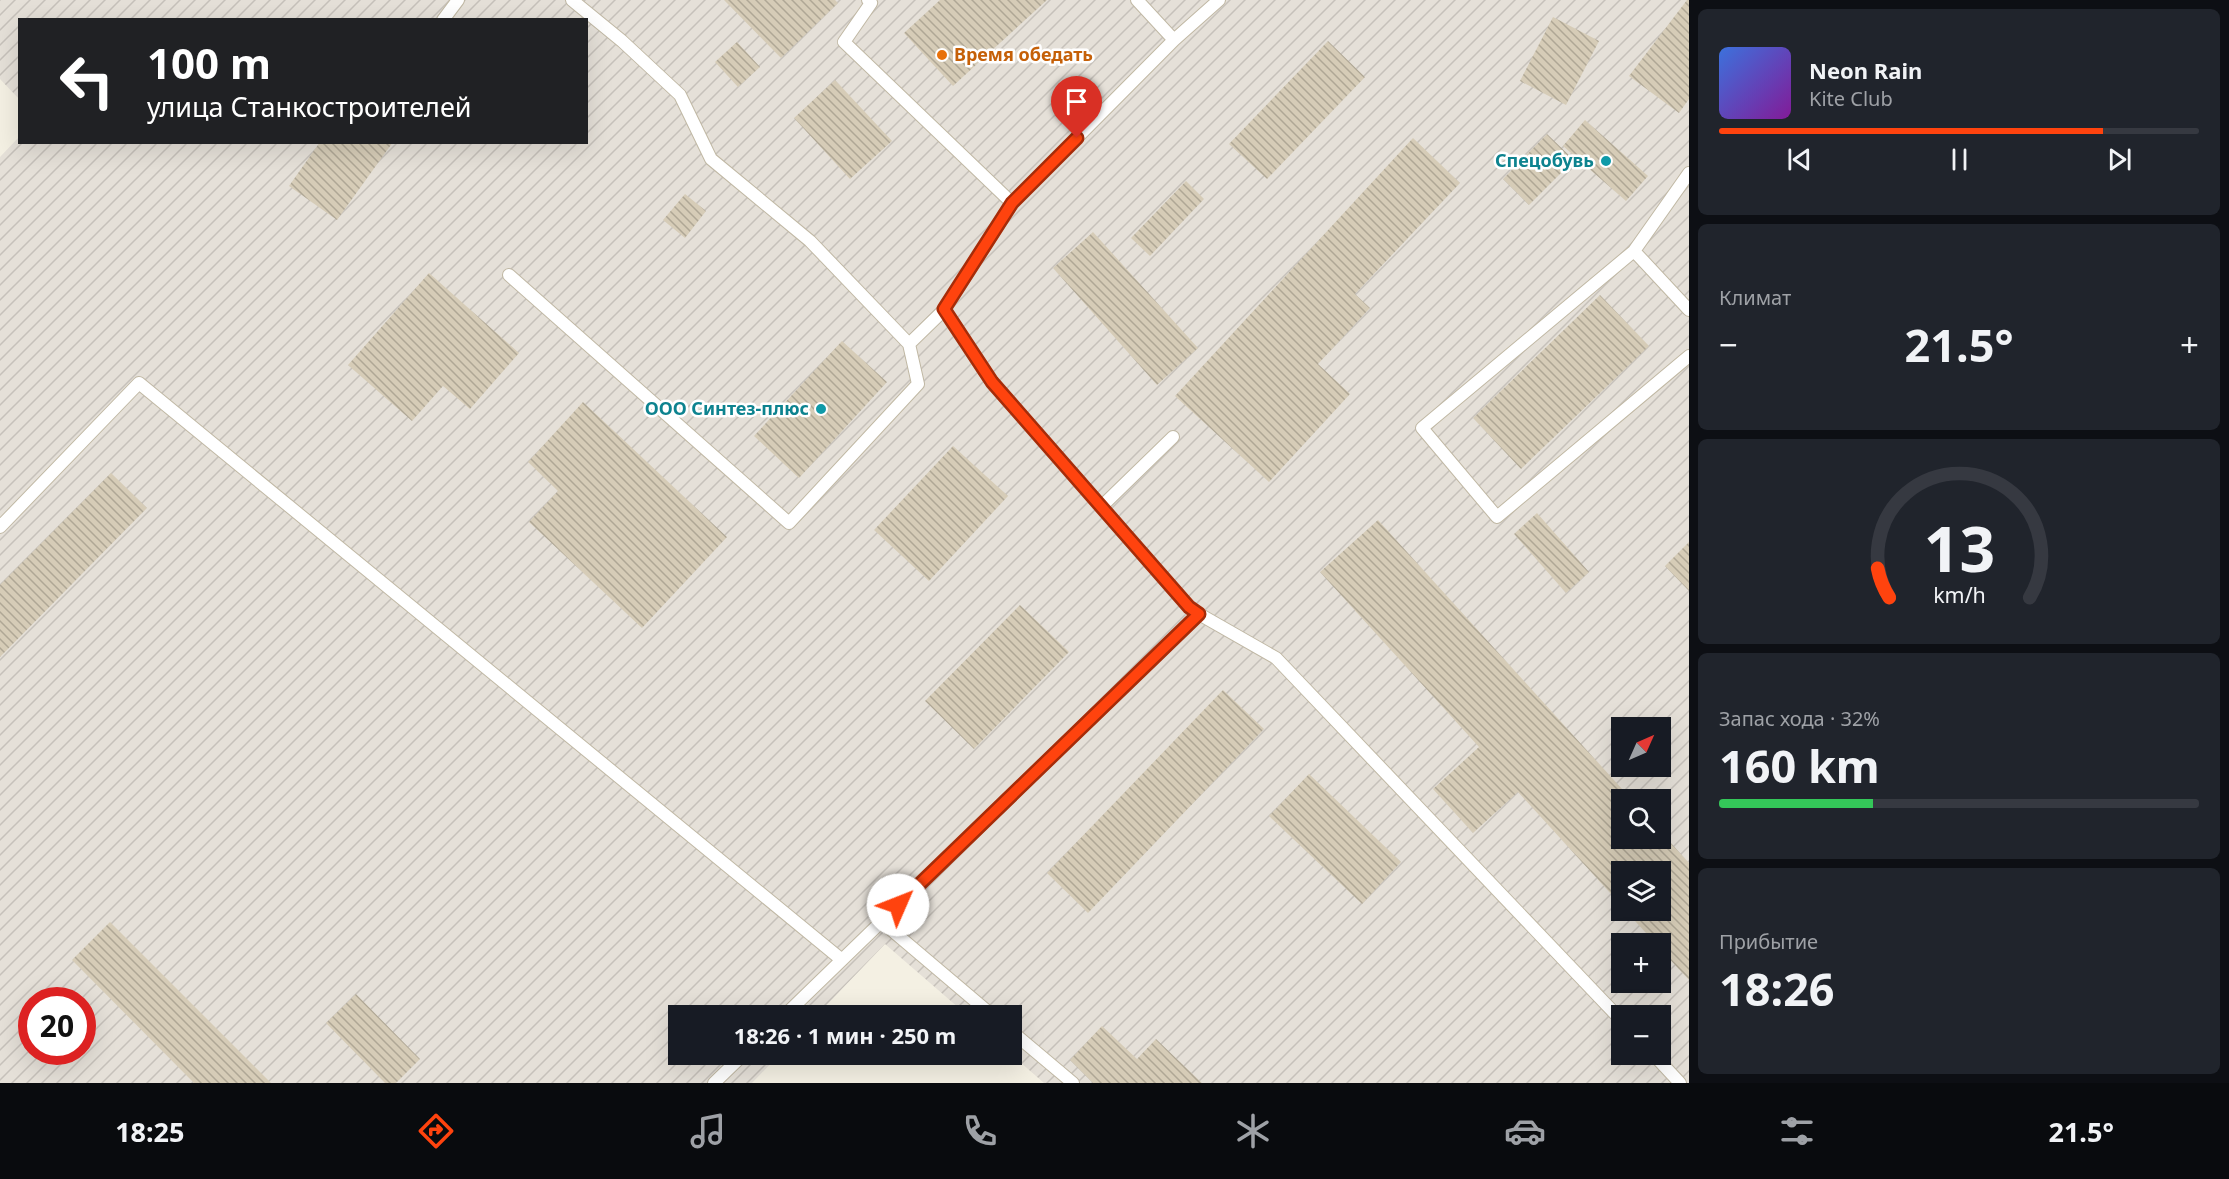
<!DOCTYPE html>
<html lang="ru">
<meta charset="utf-8">
<style>
body{margin:0;font-family:"Noto Sans",sans-serif;background:#20242c;color:#f1f3f6;height:100vh;display:flex;flex-direction:column;font-size:22px;white-space:nowrap}
*{box-sizing:border-box;margin:0}
p{font-size:20px;color:#9ea1a6}
.icon{flex:none;width:33px;height:33px;fill:none;stroke:currentColor;stroke-width:2;stroke-linecap:round;stroke-linejoin:round}
.map{position:relative;flex:1;overflow:hidden}
.panel{display:flex;flex-direction:column;gap:9px;padding:9px;background:#0d0f14;width:540px}
.panel>*{flex:none}
.hud{position:absolute;left:18px;top:18px;width:570px;height:126px;border-radius:0px;box-shadow:0 6px 24px #0002;background:#202124;color:#fff;overflow:hidden}
.needle{width:39px;rotate:45deg}
.tools{position:absolute;left:1611px;top:717px;display:grid;gap:12px}
.tools a{display:grid;place-items:center;width:60px;height:60px;border-radius:0px;background:#171b24;box-shadow:0 6px 24px #0002;font-size:30px}
.speed{position:absolute;left:18px;top:987px;display:flex;gap:12px;font-size:30px;font-weight:700;text-align:center}
.speed>*{display:grid;place-content:center;width:78px;height:78px;border-radius:50%;background:#171b24;box-shadow:0 6px 24px #0002;line-height:1}
.speed .limit{border:9px solid #d22;background:#fff;color:#111}
.pin{position:absolute;display:grid;place-items:center;width:51px;height:51px;color:#fff;margin:-62px -26px;border-radius:50% 50% 50% 0;rotate:-45deg;box-shadow:0 0 6px #0007}
.pin .icon{rotate:45deg}
.me{position:absolute;width:66px;margin:-33px;rotate:46deg;stroke-linejoin:round;filter:drop-shadow(0 0 4px #0008)}
.turn{display:flex;align-items:center;gap:21px;height:126px;padding:0 30px;font-size:27px}
.turn .icon{width:78px;height:78px;stroke-width:2.5}
.turn b{display:block;font-size:42px;line-height:51px}
.big{font-size:45px;font-weight:700;line-height:1.1}
.panel .card{flex:1;display:flex;flex-direction:column;justify-content:center;gap:9px;min-width:0;padding:0 21px;border-radius:9px;background:#20242c}
.panel .dial{align-items:center;gap:0}
.dial svg{height:156px;overflow:visible;fill:none;stroke:#363941;stroke-width:7;stroke-linecap:round;text-anchor:middle}
.dial text{fill:#f1f3f6;stroke:none}
.song{display:flex;align-items:center;gap:18px}
.cover{width:72px;height:72px;border-radius:9px;background:linear-gradient(135deg,hsl(220 70% 55%),hsl(290 70% 35%))}
.played{height:6px;border-radius:3px;background:linear-gradient(90deg,#ff430e 80%,#363941 80%)}
.keys{display:flex;justify-content:space-around;direction:ltr}
.heat{display:flex;justify-content:space-between;align-items:center;font-size:33px;direction:ltr}
.charge{height:9px;border-radius:4px;background:linear-gradient(90deg,#34c759 32%,#363941 0)}
.trip{position:absolute;left:668px;top:1005px;width:354px;height:60px;border-radius:0px;background:#171b24;box-shadow:0 6px 24px #0002;font-weight:700;line-height:60px;text-align:center}
.tabs{display:flex;height:96px;justify-content:space-around;align-items:center;background:#090b0e;color:#9ea1a6}
.tabs .icon{width:42px;height:42px}
.tabs .current{color:#ff430e}
.tabs b{font-size:27px;color:#f1f3f6}
main{display:flex;flex:1;min-height:0}
.map>svg:first-child{display:block}
.industrial{fill:url(#industrial-furrows);fill-rule:evenodd}
.building{fill:url(#building-back-hatch)}
.lines{fill:none;stroke-linecap:round;stroke-linejoin:round}
.service-casing{stroke:#c0b8a4;stroke-width:14}
.service{stroke:#fff;stroke-width:12}
.route-casing{stroke:#a62c09;stroke-width:15}
.route{stroke:#ff430e;stroke-width:10}
.food-dot{fill:#e8710a;stroke:#fff;stroke-width:2}
.culture-dot{fill:#0f9aa8;stroke:#fff;stroke-width:2}
.labels{text-anchor:middle;stroke-width:5;stroke-linejoin:round;paint-order:stroke}
.food-label{font-size:18px;font-weight:bold;fill:#c56008;stroke:#fff;text-anchor:start}
.culture-label{font-size:18px;font-weight:bold;fill:#0d838f;stroke:#fff;text-anchor:end}
</style>
<main>
<div class="map">
<svg width="1689" height="1083" viewBox="0 0 1689 1083">
<defs>
<pattern id="industrial-furrows" width="10" height="10" patternUnits="userSpaceOnUse" patternTransform="scale(1.5)"><rect width="10" height="10" fill="#e5e0d8"/><path d="M-1 1l2-2M0 10L10 0M9 11l2-2" fill="none" stroke="#c6c1ba"/></pattern>
<pattern id="building-back-hatch" width="6" height="6" patternUnits="userSpaceOnUse" patternTransform="scale(1.5)"><rect width="6" height="6" fill="#d6ccb7"/><path d="M-1 5l2 2M0 0l6 6M5-1l2 2" fill="none" stroke="#afa795"/></pattern>
</defs>
<rect width="100%" height="100%" fill="#f4f0e3"/>
<path class="industrial" d="M 0,0 L 1689,0 L 1689,1083 L 1044,1083 L 1011,1054 L 1011,1016 L 967,1015 L 885,944 L 817,1015 L 678,1016 L 678,1054 L 779,1055 L 752,1083 L 0,1083 L 0,157 L 19,137 L 20,142 L 586,142 L 586,20 L 20,20 L 19,99 L 0,79 ZM 1622,728 L 1660,728 L 1660,766 L 1622,766 ZM 1622,800 L 1660,800 L 1660,838 L 1622,838 ZM 1622,872 L 1660,872 L 1660,910 L 1622,910 ZM 1622,944 L 1660,944 L 1660,982 L 1622,982 ZM 32,1000 L 82,1000 L 82,1052 L 32,1052 ZM 1622,1016 L 1660,1016 L 1660,1054 L 1622,1054 Z"/>
<path class="building" d="M 724,0 L 835,0 L 838,3 L 781,58 Z
M 940,0 L 1047,0 L 953,86 L 904,33 Z
M 1687,0 L 1689,0 L 1689,99 L 1679,113 L 1629,76 Z
M 1553,17 L 1599,41 L 1566,105 L 1520,81 Z
M 1328,41 L 1365,77 L 1267,179 L 1229,144 Z
M 737,42 L 760,67 L 738,87 L 715,62 Z
M 835,80 L 892,141 L 850,179 L 794,118 Z
M 1585,120 L 1648,176 L 1626,201 L 1563,146 Z
M 1547,134 L 1574,160 L 1529,205 L 1503,179 Z
M 1413,138 L 1460,183 L 1355,294 L 1370,308 L 1318,364 L 1350,394 L 1269,482 L 1175,396 Z
M 320,142 L 393,142 L 337,220 L 289,186 Z
M 1186,181 L 1204,199 L 1150,256 L 1131,238 Z
M 685,194 L 706,211 L 685,238 L 663,220 Z
M 1093,232 L 1198,348 L 1157,385 L 1053,268 Z
M 429,273 L 519,353 L 470,409 L 443,386 L 412,421 L 348,365 Z
M 1600,295 L 1649,346 L 1521,469 L 1473,418 Z
M 842,341 L 887,382 L 799,478 L 754,436 Z
M 583,402 L 727,537 L 642,628 L 529,522 L 558,491 L 528,462 Z
M 953,446 L 1008,496 L 929,581 L 874,530 Z
M 111,473 L 147,508 L 0,657 L 0,585 Z
M 1537,513 L 1589,572 L 1566,593 L 1514,534 Z
M 1378,520 L 1632,800 L 1622,800 L 1622,838 L 1660,838 L 1660,831 L 1689,863 L 1689,980 L 1660,949 L 1660,944 L 1656,944 L 1625,910 L 1660,910 L 1660,872 L 1622,872 L 1622,906 L 1518,792 L 1473,833 L 1433,789 L 1479,747 L 1320,572 Z
M 1689,542 L 1689,591 L 1665,566 Z
M 1020,605 L 1069,652 L 974,749 L 925,701 Z
M 1223,690 L 1264,729 L 1088,913 L 1047,873 Z
M 1309,774 L 1401,862 L 1362,904 L 1269,816 Z
M 110,922 L 271,1083 L 194,1083 L 72,960 Z
M 356,994 L 420,1059 L 396,1083 L 385,1083 L 326,1023 Z
M 1102,1026 L 1137,1059 L 1156,1039 L 1202,1083 L 1093,1083 L 1070,1060 Z"/>
<g class="lines">
<g class="service-casing">
<path id="service" d="M 572,0 L 622,41 L 680,95 L 711,159 L 810,241 L 909,344 L 944,310
M 868,0 L 871,3 L 844,42 L 1012,203
M 1137,0 L 1174,40
M 443,20 L 458,0
M 1689,173 L 1634,251 L 1689,310
M 1634,251 L 1422,428 L 1497,517 L 1689,356
M 509,275 L 789,523 L 918,384 L 909,344
M 1102,506 L 1173,437
M 0,527 L 139,383 L 842,960
M 1192,610 L 1276,658 L 1622,1021
M 882,922 L 993,1016
M 784,1016 L 1199,614 L 1189,607 L 992,382 L 944,310 L 1012,203 L 1174,40 L 1219,0
M 1011,1031 L 1073,1083
M 1653,1054 L 1680,1083
M 714,1083 L 744,1054"/>
</g>
<use href="#service" class="service"/>
</g>
<g class="lines">
<g class="route-casing">
<path id="route" d="M 898,905 L 1199,614 L 1189,607 L 992,382 L 944,309 L 1012,203 L 1077,138"/>
</g>
<use href="#route" class="route"/>
</g>
<circle class="food-dot" cx="942" cy="55" r="6"/>
<g class="culture-dot">
<circle cx="1606" cy="161" r="6"/>
<circle cx="821" cy="409" r="6"/>
</g>
<g class="labels">
<g class="food-label">
<text x="954" y="61">Время обедать</text>
</g>
<g class="culture-label">
<text x="1594" y="167">Спецобувь</text>
<text x="809" y="415">ООО Синтез-плюс</text>
</g>
</g>
</svg>
<div class="tools">
<a><svg class="needle" viewBox="-14 -14 28 28"><path d="M0-13l5 13h-10z" fill="#e53935"/><path d="M0 13l5-13h-10z" fill="#9ea1a6"/></svg></a>
<a><svg class="icon" aria-label="search" viewBox="0 0 24 24"><circle cx="10" cy="10" r="6"/><path d="M15 15l6 6"/></svg></a>
<a><svg class="icon" aria-label="layers" viewBox="0 0 24 24"><path d="M12 4l9 5-9 5-9-5zM3 14l9 5 9-5"/></svg></a>
<a>+</a>
<a>−</a>
</div>
<div class="speed"><div class="limit">20</div></div>
<div class="pin" style="left:1077px;top:138px;background:#d93025"><svg class="icon" aria-label="arrive" viewBox="0 0 24 24"><path d="M6 21V4h12l-3 4 3 4H6"/></svg></div>
<svg class="me" style="left:898px;top:905px" viewBox="-20 -20 40 40"><circle r="19" fill="#fff"/><path d="M0-13L10 11 0 6-10 11z" fill="#ff430e"/></svg>
<div class="trip">18:26 · 1 мин · 250 m</div>
<div class="hud">
<div class="turn"><svg class="icon" aria-label="left" viewBox="0 0 24 24"><path d="M17 20v-9H6M10 6l-5 5 5 5"/></svg><div><b>100 m</b>улица Станкостроителей</div></div>
</div>
</div>
<section class="panel">
<div class="card">
<div class="song"><i class="cover"></i><div><b>Neon Rain</b><p>Kite Club</p></div></div>
<div class="played"></div>
<div class="keys"><svg class="icon" aria-label="previous" viewBox="0 0 24 24"><path d="M18 5L8 12l10 7zM5 5v14"/></svg><svg class="icon" aria-label="pause" viewBox="0 0 24 24"><path d="M8 5v14M16 5v14"/></svg><svg class="icon" aria-label="next" viewBox="0 0 24 24"><path d="M6 5l10 7-10 7zM19 5v14"/></svg></div>
</div>
<div class="card"><p>Климат</p>
<div class="heat"><a>−</a><b class="big">21.5°</b><a>+</a></div>
</div>
<div class="card dial"><svg viewBox="0 0 100 80">
<path d="M14 69A42 42 0 1 1 86 69"/>
<path d="M14 69A42 42 0 0 1 8 54" stroke="#ff430e"/>
<text x="50" y="56" font-size="32" font-weight="700">13</text>
<text x="50" y="72" font-size="11">km/h</text>
</svg></div>
<div class="card"><p>Запас хода · 32%</p><b class="big">160 km</b><div class="charge"></div></div>
<div class="card"><p>Прибытие</p><b class="big">18:26</b></div>
</section>
</main>
<nav class="tabs">
<b>18:25</b>
<svg class="icon current" aria-label="directions" viewBox="0 0 24 24"><path d="M12 3l9 9-9 9-9-9zM9 14v-3h6M13 9l2 2-2 2"/></svg>
<svg class="icon" aria-label="music" viewBox="0 0 24 24"><path d="M9 18V5l10-2v13"/><circle cx="6" cy="18" r="3"/><circle cx="16" cy="16" r="3"/></svg>
<svg class="icon" aria-label="phone" viewBox="0 0 24 24"><path d="M5 4h4l2 5-3 2q2 4 5 5l2-3 5 2v4C11 20 4 13 5 4z"/></svg>
<svg class="icon" aria-label="climate" viewBox="0 0 24 24"><path d="M12 3v18M4 7l16 10M4 17L20 7"/></svg>
<svg class="icon" aria-label="car" viewBox="0 0 24 24"><path d="M5 17H2v-5l4-1 3-4h7l3 4 3 1v5h-3M9 17h6M6 11h13"/><circle cx="7" cy="17" r="2"/><circle cx="17" cy="17" r="2"/></svg>
<svg class="icon" aria-label="filters" viewBox="0 0 24 24"><path d="M4 7h16M4 17h16"/><circle cx="9" cy="7" r="2"/><circle cx="15" cy="17" r="2"/></svg>
<b>21.5°</b>
</nav>
